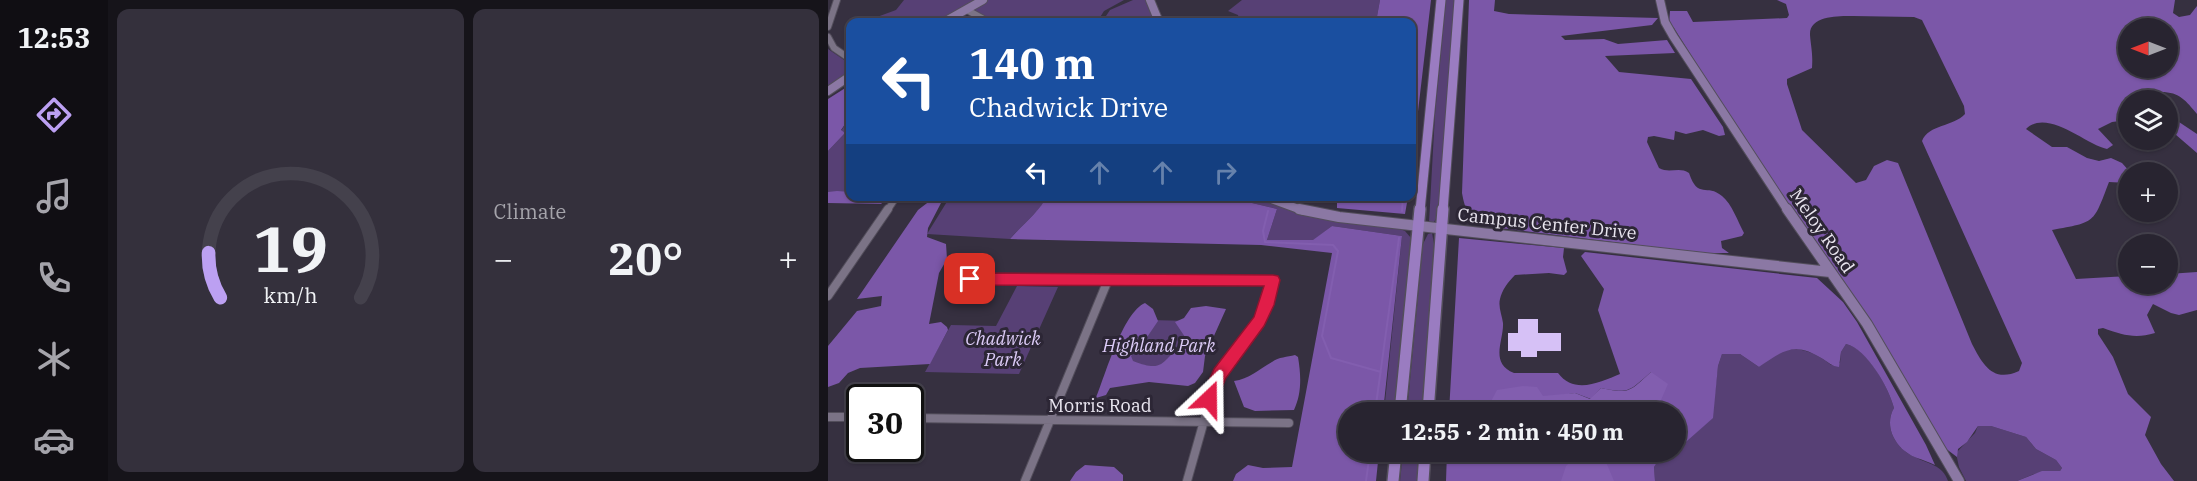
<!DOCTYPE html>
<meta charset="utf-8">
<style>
body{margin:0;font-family:"IBM Plex Serif",serif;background:#34303c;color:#f1f3f6;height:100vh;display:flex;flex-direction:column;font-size:22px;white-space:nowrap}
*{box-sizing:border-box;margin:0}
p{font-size:20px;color:#a5a4ab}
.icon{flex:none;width:33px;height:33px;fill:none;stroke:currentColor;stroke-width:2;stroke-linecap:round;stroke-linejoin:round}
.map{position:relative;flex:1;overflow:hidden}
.details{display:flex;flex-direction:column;gap:9px;padding:9px;background:#16141a;width:720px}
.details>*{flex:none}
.banner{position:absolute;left:18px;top:18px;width:570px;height:183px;border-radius:12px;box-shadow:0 2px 4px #0004,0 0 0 2px #44414c;background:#1a4fa0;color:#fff;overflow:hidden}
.needle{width:39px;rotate:270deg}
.tools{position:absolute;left:1290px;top:18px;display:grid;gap:12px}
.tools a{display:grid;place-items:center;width:60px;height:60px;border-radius:50%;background:#282430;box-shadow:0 2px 4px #0004,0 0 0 2px #44414c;font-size:30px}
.speed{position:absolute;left:18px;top:384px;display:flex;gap:12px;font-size:30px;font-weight:700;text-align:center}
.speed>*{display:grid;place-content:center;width:78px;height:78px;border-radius:50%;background:#282430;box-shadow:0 2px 4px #0004,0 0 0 2px #44414c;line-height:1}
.speed .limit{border:3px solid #111;border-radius:9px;background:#fff;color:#111}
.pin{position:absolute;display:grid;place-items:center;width:51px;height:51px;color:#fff;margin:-26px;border-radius:12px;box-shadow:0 3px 9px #0006}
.me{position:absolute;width:66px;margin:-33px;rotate:23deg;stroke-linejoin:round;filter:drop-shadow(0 0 4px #0008)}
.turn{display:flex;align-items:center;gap:21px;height:126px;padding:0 24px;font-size:27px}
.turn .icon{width:78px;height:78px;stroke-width:2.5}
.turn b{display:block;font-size:42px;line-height:51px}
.lanes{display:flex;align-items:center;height:57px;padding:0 24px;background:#0003;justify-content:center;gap:30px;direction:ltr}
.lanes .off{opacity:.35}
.big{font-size:45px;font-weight:800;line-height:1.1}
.details .tile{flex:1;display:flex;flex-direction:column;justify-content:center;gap:9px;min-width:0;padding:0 21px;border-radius:12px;background:#34303c}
.details .dial{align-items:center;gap:0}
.dial svg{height:156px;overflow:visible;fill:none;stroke:#44414c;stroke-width:7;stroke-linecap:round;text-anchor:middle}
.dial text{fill:#f1f3f6;stroke:none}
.heat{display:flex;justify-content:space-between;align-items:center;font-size:33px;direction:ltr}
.details .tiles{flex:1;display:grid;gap:9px;grid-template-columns:repeat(2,1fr)}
.trip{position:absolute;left:510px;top:402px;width:348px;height:60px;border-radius:30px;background:#282430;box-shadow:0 2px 4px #0004,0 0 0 2px #44414c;font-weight:800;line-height:60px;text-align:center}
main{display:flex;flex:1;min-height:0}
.tabs{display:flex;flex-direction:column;width:108px;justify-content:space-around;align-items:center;background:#100e13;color:#a5a4ab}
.tabs .icon{width:42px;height:42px}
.tabs .current{color:#bca0f2}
.tabs b{font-size:27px;color:#f1f3f6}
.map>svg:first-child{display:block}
.green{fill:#574075}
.forest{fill:#7b57a8;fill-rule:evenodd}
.water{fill:#825eaf}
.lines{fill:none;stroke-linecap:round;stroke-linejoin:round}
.stream{stroke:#825eaf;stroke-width:2}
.building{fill:#d6c1f6}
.street-far1-casing{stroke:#534e5b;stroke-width:8}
.street-casing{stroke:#534e5b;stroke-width:10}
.secondary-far1-casing{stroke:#534e5b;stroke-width:10}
.secondary-casing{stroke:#534e5b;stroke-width:12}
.primary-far1-casing{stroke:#534e5b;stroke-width:11}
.primary-casing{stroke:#534e5b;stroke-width:14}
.street-far1{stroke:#7b7386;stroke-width:6}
.street{stroke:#7b7386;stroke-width:8}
.secondary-far1{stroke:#8b78a4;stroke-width:8}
.secondary{stroke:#8b78a4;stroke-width:10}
.primary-far1{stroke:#9a7cc1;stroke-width:9}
.primary{stroke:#9a7cc1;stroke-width:11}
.route{fill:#e11d48;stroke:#92132f;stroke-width:1.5}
.labels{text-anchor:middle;stroke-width:6;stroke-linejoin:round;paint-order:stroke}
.street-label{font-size:18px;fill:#eae6f0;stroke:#2c2635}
.park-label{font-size:18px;font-style:italic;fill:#dccbf7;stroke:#2c2635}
</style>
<main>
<nav class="tabs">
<b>12:53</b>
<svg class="icon current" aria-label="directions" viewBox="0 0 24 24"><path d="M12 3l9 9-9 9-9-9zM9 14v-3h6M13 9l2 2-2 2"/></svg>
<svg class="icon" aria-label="music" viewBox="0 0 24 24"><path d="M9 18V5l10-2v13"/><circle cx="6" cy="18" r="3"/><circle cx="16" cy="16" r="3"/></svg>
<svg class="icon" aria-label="phone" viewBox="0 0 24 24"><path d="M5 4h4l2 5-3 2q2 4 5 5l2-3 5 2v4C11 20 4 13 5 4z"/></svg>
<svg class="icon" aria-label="climate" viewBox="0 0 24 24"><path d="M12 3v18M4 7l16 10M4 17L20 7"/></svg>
<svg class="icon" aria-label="car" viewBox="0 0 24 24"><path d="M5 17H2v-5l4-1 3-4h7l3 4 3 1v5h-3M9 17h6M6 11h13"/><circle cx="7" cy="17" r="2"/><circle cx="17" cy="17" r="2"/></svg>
</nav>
<section class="details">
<div class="tiles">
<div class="tile dial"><svg viewBox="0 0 100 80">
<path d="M14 69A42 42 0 1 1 86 69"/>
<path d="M14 69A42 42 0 0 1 8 46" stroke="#bca0f2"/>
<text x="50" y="56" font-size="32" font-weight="700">19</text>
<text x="50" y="72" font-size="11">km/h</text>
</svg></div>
<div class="tile"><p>Climate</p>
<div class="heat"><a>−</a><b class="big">20°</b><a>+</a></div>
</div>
</div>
</section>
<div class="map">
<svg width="1369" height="481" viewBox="0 0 1369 481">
<rect width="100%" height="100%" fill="#363040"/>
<path class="green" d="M 76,0 L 151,0 L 111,22 L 58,22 L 56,17 L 49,17 L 68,10 Z
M 160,0 L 296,0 L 276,11 L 269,22 L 165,22 L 145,11 L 147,7 Z
M 305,0 L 318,0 L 327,22 L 274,22 L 282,10 Z
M 414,0 L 552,0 L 548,22 L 407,22 L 411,19 L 410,15 L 400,11 Z
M 618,0 L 629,0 L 611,213 L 606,222 L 601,223 L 607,114 Z
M 0,49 L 22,64 L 22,73 L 0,87 Z
M 22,117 L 22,192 L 0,192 L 0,151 L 17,133 L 13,131 Z
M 76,196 L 219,197 C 212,211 193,226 182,239 L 99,234 L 120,200 L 73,200 Z
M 413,197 C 434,196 461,212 484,217 C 513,223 542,225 572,229 L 577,231 L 583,238 L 566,412 L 556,412 L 574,236 L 504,226 L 486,240 L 439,240 L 449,209 L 424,203 Z
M 604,233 L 606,244 L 595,412 L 579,412 L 595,244 L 600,234 Z
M 189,286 L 230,287 L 191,374 L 97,372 L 123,325 L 168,326 Z
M 322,320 L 362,321 L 366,340 L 335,374 L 305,371 L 298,358 Z
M 1018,344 C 1039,348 1061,388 1066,408 C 1055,427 1068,449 1087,457 C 1100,464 1115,465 1120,481 L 827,481 L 826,467 L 835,452 L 848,452 L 848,445 L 858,442 L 884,418 L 890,366 L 894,354 L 912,354 L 931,367 C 937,363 943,356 950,353 C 969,344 988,353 1003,365 L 1012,363 L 1013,352 Z
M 1150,426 L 1163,426 L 1198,437 L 1208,449 L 1228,460 L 1234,468 L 1232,471 L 1206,474 L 1189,481 L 1138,481 L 1131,467 L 1128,453 L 1147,433 Z
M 575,452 L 592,452 L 590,481 L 572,481 Z"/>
<path class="forest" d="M 552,0 L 603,0 L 584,163 L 584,22 L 548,22 Z
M 641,0 L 667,0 L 666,11 L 681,14 L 830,18 L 824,25 L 733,36 L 737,40 L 776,39 L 790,44 L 839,40 L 847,53 L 777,56 L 791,72 L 863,79 L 895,127 L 897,135 L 891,136 L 875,130 L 858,134 L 847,131 L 846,140 L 826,136 L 820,137 L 819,142 L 831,168 C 842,174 851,166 861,173 C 870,200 879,183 894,196 C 904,204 910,222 916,233 L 914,236 L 893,241 L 894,248 L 901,253 L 873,253 L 657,226 C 641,219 637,210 634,193 Z
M 949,0 L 1347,0 L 1345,13 L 1351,17 L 1362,15 L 1369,6 L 1369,114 C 1358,101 1352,92 1333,92 L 1335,100 L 1300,100 L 1300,120 L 1284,122 L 1270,129 L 1285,145 L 1279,149 C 1257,144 1219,108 1198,129 L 1224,147 L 1239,147 L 1259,158 L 1271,161 L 1283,158 L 1294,163 L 1302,172 L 1300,172 L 1300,183 L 1281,182 C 1265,224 1268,222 1224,230 L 1248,279 L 1300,276 L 1300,284 L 1340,284 L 1340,274 L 1369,272 L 1369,310 L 1351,315 L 1343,313 L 1325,304 L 1319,315 L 1327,333 C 1307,339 1295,335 1275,328 L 1270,329 L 1270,334 L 1285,357 L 1300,394 L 1323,417 L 1317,435 L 1333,464 L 1346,481 L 1189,481 L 1214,471 L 1232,471 L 1234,468 L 1228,460 L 1208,449 L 1198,437 L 1163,426 L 1150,426 L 1139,442 L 1130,449 L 1129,457 L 1117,448 L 1048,332 L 954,200 L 846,28 L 841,24 L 842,11 L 859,11 L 865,22 L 959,18 L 961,15 L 958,4 ZM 1025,16 L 1086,17 L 1094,20 L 1136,106 L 1137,114 C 1125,127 1101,124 1094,141 L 1194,363 L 1191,371 C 1165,383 1155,365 1144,344 L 1070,163 L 1059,160 L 1046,166 L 1038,180 L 1028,183 L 974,130 L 959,84 L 959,79 L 984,68 C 985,53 983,48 982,35 C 981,15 1012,16 1025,16 ZM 1300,28 L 1340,28 L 1340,68 L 1300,68 Z
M 22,85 L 22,117 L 13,130 L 17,133 L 0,151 L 0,99 Z
M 1340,105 L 1351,122 L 1369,134 L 1369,153 L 1340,128 Z
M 9,191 L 22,192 L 22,196 L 60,197 L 53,204 L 0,203 L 0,192 Z
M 219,196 L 413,197 L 424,203 L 449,209 L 439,240 L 485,240 L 504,226 L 574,236 L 555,412 L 520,412 L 520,452 L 551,452 L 548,481 L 405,481 L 408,474 L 420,465 L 435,468 L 464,467 L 504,253 L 433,245 L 182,239 C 193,226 212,211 219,196 Z
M 509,196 L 580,197 L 577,214 L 509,208 Z
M 103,200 L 113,203 L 100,228 L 99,237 L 118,244 L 119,259 L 111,273 L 101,324 L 113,322 L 119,327 L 120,330 L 102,364 L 32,368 L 20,373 L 11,383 L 0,387 L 0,346 L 29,311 L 53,306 L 54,296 L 29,299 L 90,210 Z
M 631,238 L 736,248 L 735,257 L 739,272 L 736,275 L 721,273 L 687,275 C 680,282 674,290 672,299 C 670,307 674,315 675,323 C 676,340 661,363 686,373 L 730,373 C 746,395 773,382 792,374 L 770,310 L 776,289 L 753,256 L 757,252 L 989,278 L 1015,302 L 1029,322 L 1098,445 L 1107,465 C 1101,462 1095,460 1089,458 C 1068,450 1055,427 1066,408 C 1061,388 1039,349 1018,344 L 1013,352 L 1011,367 C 1004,366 1001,363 995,359 C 967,341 955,350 931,367 L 912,354 L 894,354 L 890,366 L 885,418 L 858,442 L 848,445 L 848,412 L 813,412 L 829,409 L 823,372 C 801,391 802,394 773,388 L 763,399 L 747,393 L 660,407 L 660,412 L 621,412 Z
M 317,303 L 325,309 L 330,321 L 311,349 L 303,356 L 305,361 C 340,375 333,357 358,343 L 357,337 L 347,322 L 356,318 L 363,308 L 378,306 L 398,309 L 377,356 L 375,372 L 367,383 L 360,386 L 321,382 L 282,388 L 278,395 L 268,398 C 277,376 295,312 317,303 Z
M 467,355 L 470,357 C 473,375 474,393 466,410 L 427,411 L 416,407 L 406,381 C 421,379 430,370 444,362 C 451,357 459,357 467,355 Z
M 619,452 L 836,452 L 826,467 L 827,481 L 618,481 Z
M 257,465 L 286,467 L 295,475 L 295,481 L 242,481 L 248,472 Z"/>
<path class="water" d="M 823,372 L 840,384 L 829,409 L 813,412 L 660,412 L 660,407 L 669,390 L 695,386 L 709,387 L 715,396 L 747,393 L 762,399 L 773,388 C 802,394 801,392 823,372 Z
M 762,458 L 778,462 L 786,481 L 733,481 L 738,466 L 745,459 Z"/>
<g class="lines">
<path class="stream" d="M 396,22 L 404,17
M 584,122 L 590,71
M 440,211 L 435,231 L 437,242 L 505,245 L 510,251 L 494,336 L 503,358 L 553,372
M 574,211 L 575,196
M 547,412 L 571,238
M 538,481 L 542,452"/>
</g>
<path class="building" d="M 690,319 L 710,319 L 710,333 L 733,333 L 733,351 L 709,351 L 709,357 L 693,357 L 693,351 L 680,351 L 680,333 L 690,333 Z"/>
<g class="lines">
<g class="street-far1-casing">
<path id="street-far1" d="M 139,10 L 161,22
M 0,27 L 9,0
M 0,37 L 6,48 L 22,59
M 59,211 L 69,196"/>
</g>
<g class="street-casing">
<path id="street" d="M 142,279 L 445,280 L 431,321 L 387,382 L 359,481
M 0,296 L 60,209
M 0,417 L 32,417
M 82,418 L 461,423
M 197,481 L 280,280"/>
</g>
<g class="secondary-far1-casing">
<path id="secondary-far1" d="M 322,0 L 331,22
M 832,0 L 837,22 L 845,36 L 960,211
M 116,22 L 155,0
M 0,91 L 22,76
M 435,196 L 476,211"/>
</g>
<g class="secondary-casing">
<path id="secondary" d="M 471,209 L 511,217 L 1002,272
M 959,209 L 1039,324 L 1131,481"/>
</g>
<g class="primary-far1-casing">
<path id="primary-far1" d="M 592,211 L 613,0
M 615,211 L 631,0"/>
</g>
<g class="primary-casing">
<path id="primary" d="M 572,412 L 592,209
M 600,412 L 615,209
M 565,481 L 568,452
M 595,481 L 597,452"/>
</g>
<use href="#street-far1" class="street-far1"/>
<use href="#street" class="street"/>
<use href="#secondary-far1" class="secondary-far1"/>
<use href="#secondary" class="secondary"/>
<use href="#primary-far1" class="primary-far1"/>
<use href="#primary" class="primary"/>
</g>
<path class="route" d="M 142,273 L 445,275 L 450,276 L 452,280 L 446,305 L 436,326 L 398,378 L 387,404 L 381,407 L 376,404 L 373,399 L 386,369 L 426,317 L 436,286 L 142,285 L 137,283 L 135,279 L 137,275 Z"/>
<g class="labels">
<g class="street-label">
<text transform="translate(719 224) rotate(6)" y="6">Campus Center Drive</text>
<text transform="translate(994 231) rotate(55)" y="6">Meloy Road</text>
<text x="272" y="412">Morris Road</text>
</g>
<g class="park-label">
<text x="175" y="345">Chadwick<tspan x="175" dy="21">Park</tspan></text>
<text x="331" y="352">Highland Park</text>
</g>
</g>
</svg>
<div class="tools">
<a><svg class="needle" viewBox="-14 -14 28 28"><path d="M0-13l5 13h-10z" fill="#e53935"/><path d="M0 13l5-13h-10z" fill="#a5a4ab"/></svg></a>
<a><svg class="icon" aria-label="layers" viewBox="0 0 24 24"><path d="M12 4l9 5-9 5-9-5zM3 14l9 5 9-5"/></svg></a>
<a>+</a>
<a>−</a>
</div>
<div class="speed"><div class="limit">30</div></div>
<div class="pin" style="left:142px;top:279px;background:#d93025"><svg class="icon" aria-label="arrive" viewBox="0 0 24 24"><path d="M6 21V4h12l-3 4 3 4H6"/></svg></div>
<svg class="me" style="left:381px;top:399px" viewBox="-20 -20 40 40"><path d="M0-17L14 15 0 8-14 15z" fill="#e11d48" stroke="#fff" stroke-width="4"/></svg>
<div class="trip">12:55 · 2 min · 450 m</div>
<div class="banner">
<div class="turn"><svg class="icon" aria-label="left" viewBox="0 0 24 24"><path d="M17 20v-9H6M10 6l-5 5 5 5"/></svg><div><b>140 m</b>Chadwick Drive</div></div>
<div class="lanes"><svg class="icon" aria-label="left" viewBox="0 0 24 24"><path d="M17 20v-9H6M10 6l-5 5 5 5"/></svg><svg class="icon off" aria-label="ahead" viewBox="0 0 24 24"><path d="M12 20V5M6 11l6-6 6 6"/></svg><svg class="icon off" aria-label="ahead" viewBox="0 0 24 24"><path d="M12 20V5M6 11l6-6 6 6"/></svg><svg class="icon off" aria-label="right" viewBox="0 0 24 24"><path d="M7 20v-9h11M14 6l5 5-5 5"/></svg></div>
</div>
</div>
</main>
